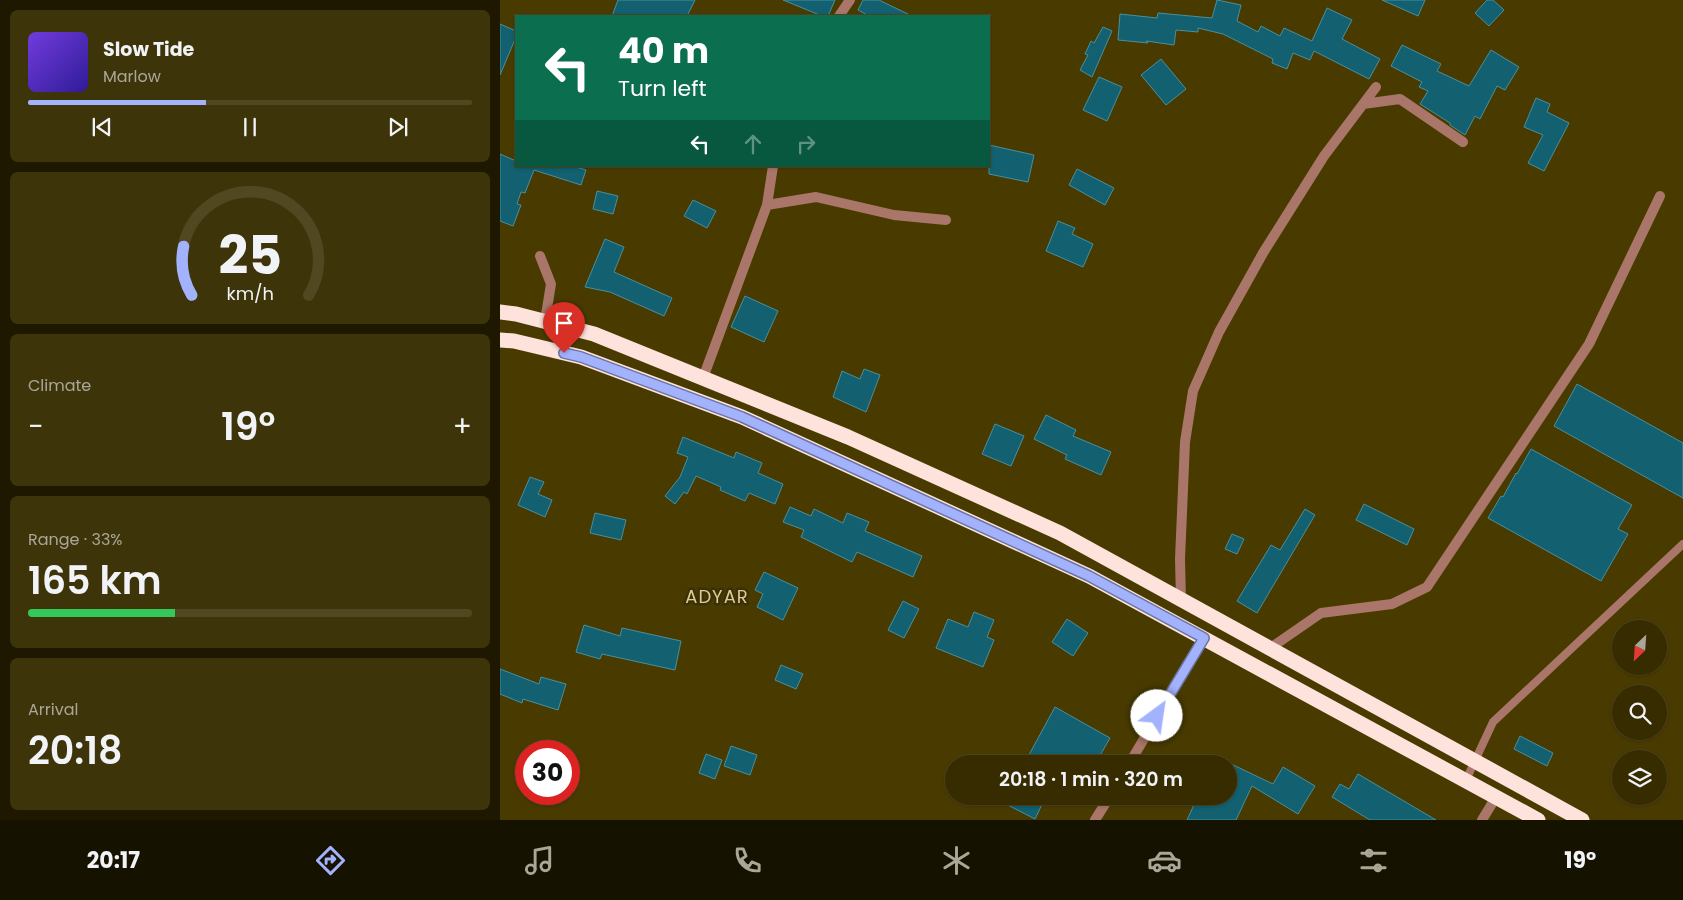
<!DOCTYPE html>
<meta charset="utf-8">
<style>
body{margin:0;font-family:Poppins,sans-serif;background:#3e340a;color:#f1f3f6;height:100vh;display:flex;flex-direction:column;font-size:19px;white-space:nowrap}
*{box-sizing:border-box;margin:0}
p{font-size:16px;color:#aaa799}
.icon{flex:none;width:28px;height:28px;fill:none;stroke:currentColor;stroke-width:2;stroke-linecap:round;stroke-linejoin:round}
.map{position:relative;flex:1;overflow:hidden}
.side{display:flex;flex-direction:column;gap:10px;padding:10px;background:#1e1800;width:500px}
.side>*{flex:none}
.guide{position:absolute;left:15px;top:15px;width:475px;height:152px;border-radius:0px;box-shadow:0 1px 4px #0004,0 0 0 1px #514822;background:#0b6e4f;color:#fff;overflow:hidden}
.needle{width:32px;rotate:205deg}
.controls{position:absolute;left:1112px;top:620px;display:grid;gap:10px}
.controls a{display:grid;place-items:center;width:55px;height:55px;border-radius:50%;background:#372c00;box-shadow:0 1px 4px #0004,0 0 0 1px #514822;font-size:25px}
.speed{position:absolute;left:15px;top:740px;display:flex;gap:10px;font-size:25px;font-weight:700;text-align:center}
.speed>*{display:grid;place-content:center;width:65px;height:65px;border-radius:50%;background:#372c00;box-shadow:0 1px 4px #0004,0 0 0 1px #514822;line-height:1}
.speed .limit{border:8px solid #d22;background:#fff;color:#111}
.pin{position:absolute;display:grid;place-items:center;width:42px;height:42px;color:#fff;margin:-51px -21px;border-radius:50% 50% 50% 0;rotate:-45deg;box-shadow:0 0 5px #0007}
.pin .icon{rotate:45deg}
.me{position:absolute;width:55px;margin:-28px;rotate:31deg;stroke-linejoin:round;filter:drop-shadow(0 0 4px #0008)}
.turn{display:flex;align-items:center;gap:18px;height:105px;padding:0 20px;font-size:22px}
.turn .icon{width:65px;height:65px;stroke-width:2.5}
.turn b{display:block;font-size:35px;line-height:42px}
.lanes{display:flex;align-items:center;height:48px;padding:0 20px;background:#0003;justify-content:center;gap:25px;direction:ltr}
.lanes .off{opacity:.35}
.big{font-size:38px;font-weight:600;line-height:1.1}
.side .card{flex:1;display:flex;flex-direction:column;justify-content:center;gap:8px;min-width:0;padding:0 18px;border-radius:8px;background:#3e340a}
.side .dial{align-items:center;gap:0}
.dial svg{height:130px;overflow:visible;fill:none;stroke:#514822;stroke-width:7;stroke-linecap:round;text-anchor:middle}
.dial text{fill:#f1f3f6;stroke:none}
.song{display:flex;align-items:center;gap:15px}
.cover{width:60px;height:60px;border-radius:8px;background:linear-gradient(135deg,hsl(260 70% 55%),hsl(250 70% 35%))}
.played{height:5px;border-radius:2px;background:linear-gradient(90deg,#a3b2fd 40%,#514822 40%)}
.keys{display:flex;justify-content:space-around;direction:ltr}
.heat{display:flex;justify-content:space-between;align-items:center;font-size:28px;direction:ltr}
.charge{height:8px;border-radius:4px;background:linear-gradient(90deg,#34c759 33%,#514822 0)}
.trip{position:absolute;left:445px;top:755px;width:292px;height:50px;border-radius:25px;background:#372c00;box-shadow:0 1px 4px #0004,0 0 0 1px #514822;font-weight:600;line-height:50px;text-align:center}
.tab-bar{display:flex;height:80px;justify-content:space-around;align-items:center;background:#161200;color:#aaa799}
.tab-bar .icon{width:35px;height:35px}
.tab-bar .active{color:#a3b2fd}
.tab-bar b{font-size:22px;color:#f1f3f6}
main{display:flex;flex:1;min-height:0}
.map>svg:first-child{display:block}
.building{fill:#126070;stroke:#498f9f}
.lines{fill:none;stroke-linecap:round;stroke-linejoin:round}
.lane{stroke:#aa7669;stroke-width:8}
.street{stroke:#aa7669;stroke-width:10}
.highway{stroke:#fde3dc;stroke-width:15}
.route-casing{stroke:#6a74a4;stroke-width:12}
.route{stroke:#a3b2fd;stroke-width:9}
.labels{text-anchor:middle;stroke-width:5;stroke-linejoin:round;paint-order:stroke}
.quarter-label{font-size:18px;letter-spacing:1px;fill:#dbcc95;stroke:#3c3106}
</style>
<main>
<section class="side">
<div class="card">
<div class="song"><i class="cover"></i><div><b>Slow Tide</b><p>Marlow</p></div></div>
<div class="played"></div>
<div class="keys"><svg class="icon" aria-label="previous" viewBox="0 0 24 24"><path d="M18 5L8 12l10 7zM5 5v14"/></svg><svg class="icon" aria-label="pause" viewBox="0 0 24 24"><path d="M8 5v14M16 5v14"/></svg><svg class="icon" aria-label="next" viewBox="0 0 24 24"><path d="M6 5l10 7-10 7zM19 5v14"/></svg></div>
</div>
<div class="card dial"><svg viewBox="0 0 100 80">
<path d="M14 69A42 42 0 1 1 86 69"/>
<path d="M14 69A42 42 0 0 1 9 39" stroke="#a3b2fd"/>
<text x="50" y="56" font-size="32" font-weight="700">25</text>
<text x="50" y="72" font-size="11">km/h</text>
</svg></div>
<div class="card"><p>Climate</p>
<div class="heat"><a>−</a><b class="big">19°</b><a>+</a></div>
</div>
<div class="card"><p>Range · 33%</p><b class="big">165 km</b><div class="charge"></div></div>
<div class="card"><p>Arrival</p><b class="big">20:18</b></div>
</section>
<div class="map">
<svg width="1183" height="820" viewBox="0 0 1183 820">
<rect width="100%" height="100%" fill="#493b00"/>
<path class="building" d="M 118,0 L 195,0 L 187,16 L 112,16 Z
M 283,0 L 335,0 L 328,16 L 322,16 Z
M 363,0 L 379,0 L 412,16 L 369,16 L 358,10 Z
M 717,0 L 741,5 L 737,21 L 758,32 L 761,26 L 780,36 L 784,28 L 812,41 L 827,8 L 852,20 L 842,39 L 880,59 L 869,79 L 814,51 L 810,60 L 793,53 L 787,69 L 772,63 L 773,59 L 723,34 L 698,28 L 698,32 L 676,30 L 674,45 L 646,41 L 648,43 L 618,40 L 620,14 L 657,18 L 658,13 L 712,18 Z
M 882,0 L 925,0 L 918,16 Z
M 987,0 L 993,0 L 1004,10 L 989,26 L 975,13 Z
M 0,24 L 16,31 L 16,37 L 0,75 Z
M 603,27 L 612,31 L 592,77 L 580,70 L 588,55 L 585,54 L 591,41 L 594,43 Z
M 902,45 L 941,64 L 937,71 L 969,86 L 991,50 L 1019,67 L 1005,90 L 997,86 L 980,119 L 975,116 L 965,135 L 950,125 L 950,123 L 920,104 L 928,91 L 919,87 L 922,82 L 891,66 Z
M 661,59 L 686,89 L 666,105 L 641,75 Z
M 599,77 L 622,87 L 607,121 L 583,110 Z
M 1036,98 L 1050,104 L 1047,112 L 1069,123 L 1044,171 L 1028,163 L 1043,135 L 1024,127 Z
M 489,145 L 534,155 L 528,182 L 489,174 Z
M 0,154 L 16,161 L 16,166 L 73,166 L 86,170 L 81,185 L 34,170 L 25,193 L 21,192 L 17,204 L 21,205 L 13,226 L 0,221 Z
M 577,169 L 614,188 L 605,205 L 569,185 Z
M 97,191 L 118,196 L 113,214 L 93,209 Z
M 193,200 L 216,211 L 207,228 L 184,216 Z
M 558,221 L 575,228 L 572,234 L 593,244 L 583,267 L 546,251 Z
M 105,239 L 124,247 L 114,272 L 172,298 L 164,316 L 110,292 L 85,287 Z
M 245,296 L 278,311 L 264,342 L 231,327 Z
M 364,369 L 380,375 L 366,412 L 333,397 L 342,371 L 360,379 Z
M 1077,384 L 1183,443 L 1183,498 L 1054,426 Z
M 546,415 L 576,430 L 573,436 L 611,452 L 601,475 L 565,459 L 567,455 L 534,439 Z
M 495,424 L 524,436 L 511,466 L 482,454 Z
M 183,437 L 234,458 L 236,452 L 262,463 L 258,473 L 283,484 L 275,504 L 249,493 L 245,501 L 220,490 L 221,487 L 196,476 L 187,494 L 184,492 L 175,504 L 165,496 L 180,477 L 188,457 L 177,453 Z
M 1031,449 L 1132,505 L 1118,529 L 1128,534 L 1101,581 L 988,518 L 1001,496 L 1003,497 L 1016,473 L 1017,474 Z
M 30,477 L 44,482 L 38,494 L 52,500 L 45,517 L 18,505 Z
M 864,504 L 914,529 L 907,545 L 856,520 Z
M 290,507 L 311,516 L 314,509 L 343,523 L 347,513 L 369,522 L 365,531 L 422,556 L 413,577 L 357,552 L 352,562 L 301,537 L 304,530 L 283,522 Z
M 805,509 L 815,515 L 757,613 L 737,601 L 771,545 L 780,550 Z
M 95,513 L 126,520 L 121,540 L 90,533 Z
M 732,534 L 744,539 L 737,554 L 725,549 Z
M 264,572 L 298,588 L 283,620 L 257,607 L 263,594 L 255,590 Z
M 403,601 L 419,609 L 404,638 L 388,630 Z
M 474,612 L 494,620 L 487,637 L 494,640 L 483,667 L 436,648 L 448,619 L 468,627 Z
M 567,619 L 588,633 L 573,656 L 552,642 Z
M 84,625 L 120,636 L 122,628 L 181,641 L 175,670 L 102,654 L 100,659 L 76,652 Z
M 281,665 L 303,674 L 296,689 L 275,680 Z
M 0,669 L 39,684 L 41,677 L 66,684 L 58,710 L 23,699 L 22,703 L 0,694 Z
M 555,707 L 610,738 L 595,764 L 524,764 Z
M 1020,736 L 1053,753 L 1047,766 L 1014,749 Z
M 231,746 L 257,755 L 250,775 L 224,766 Z
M 206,754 L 222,760 L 215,779 L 199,773 Z
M 729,763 L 773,784 L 783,767 L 815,786 L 798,814 L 752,786 L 736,820 L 687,820 L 698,796 L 729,796 Z
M 858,774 L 936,820 L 870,820 L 832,797 L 840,784 L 849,789 Z
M 490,796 L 546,796 L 535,819 Z"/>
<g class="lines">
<path class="lane" d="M 966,780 L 993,722 L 1183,544"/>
<path class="street" d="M 339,16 L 350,0
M 863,104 L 900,99 L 963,142
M 267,205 L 316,197 L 394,215 L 446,220
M 40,256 L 51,284 L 45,321
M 203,378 L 267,205 L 273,166
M 681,601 L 680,559 L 685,442 L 693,391 L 719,332 L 763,253 L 824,156 L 876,87
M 769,649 L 821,613 L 892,604 L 927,587 L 1089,344 L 1160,196
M 629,764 L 704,638
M 595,820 L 610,796
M 982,820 L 996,797"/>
<path class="highway" d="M 0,312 L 16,314 L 94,334 L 348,437 L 560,533 L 1082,820
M 0,340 L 14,341 L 81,357 L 242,417 L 589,576 L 1038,820"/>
</g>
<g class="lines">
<g class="route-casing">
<path id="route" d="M 64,353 L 81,357 L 242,417 L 589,576 L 704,638 L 657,716"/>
</g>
<use href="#route" class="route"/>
</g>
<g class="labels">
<g class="quarter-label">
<text x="217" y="603">ADYAR</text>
</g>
</g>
</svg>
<div class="controls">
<a><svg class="needle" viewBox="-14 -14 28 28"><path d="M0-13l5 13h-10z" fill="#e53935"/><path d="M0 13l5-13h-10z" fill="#aaa799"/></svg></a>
<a><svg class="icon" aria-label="search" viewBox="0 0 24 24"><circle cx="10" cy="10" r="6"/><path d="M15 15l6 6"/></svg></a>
<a><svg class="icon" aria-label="layers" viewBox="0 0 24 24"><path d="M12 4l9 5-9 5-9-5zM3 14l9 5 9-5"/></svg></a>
</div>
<div class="speed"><div class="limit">30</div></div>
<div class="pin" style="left:64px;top:353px;background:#d93025"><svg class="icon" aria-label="arrive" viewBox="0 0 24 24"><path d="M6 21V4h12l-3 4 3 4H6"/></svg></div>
<svg class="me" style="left:657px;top:716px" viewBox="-20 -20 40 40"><circle r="19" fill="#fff"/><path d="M0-13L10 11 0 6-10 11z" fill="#a3b2fd"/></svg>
<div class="trip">20:18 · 1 min · 320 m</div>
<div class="guide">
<div class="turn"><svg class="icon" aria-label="left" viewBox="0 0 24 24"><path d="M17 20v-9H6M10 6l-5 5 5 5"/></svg><div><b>40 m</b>Turn left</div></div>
<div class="lanes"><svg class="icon" aria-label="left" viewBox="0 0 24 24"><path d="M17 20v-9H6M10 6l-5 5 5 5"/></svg><svg class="icon off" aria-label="ahead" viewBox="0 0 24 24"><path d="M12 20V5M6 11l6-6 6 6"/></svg><svg class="icon off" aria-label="right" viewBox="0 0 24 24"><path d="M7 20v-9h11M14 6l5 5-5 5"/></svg></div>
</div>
</div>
</main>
<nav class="tab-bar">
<b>20:17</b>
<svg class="icon active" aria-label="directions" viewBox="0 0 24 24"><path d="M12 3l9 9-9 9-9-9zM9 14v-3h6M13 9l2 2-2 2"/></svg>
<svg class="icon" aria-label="music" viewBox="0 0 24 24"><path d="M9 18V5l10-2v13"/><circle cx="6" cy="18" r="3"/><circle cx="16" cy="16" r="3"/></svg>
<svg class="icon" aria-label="phone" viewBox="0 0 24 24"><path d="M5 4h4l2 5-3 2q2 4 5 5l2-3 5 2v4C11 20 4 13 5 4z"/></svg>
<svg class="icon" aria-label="climate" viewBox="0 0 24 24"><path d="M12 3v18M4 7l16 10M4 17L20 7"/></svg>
<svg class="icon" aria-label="car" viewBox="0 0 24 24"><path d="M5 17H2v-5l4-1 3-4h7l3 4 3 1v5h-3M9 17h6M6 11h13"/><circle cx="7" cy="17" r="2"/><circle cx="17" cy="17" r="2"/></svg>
<svg class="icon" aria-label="filters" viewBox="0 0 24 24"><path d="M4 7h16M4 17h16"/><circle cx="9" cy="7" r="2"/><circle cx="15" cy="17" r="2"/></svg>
<b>19°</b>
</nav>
